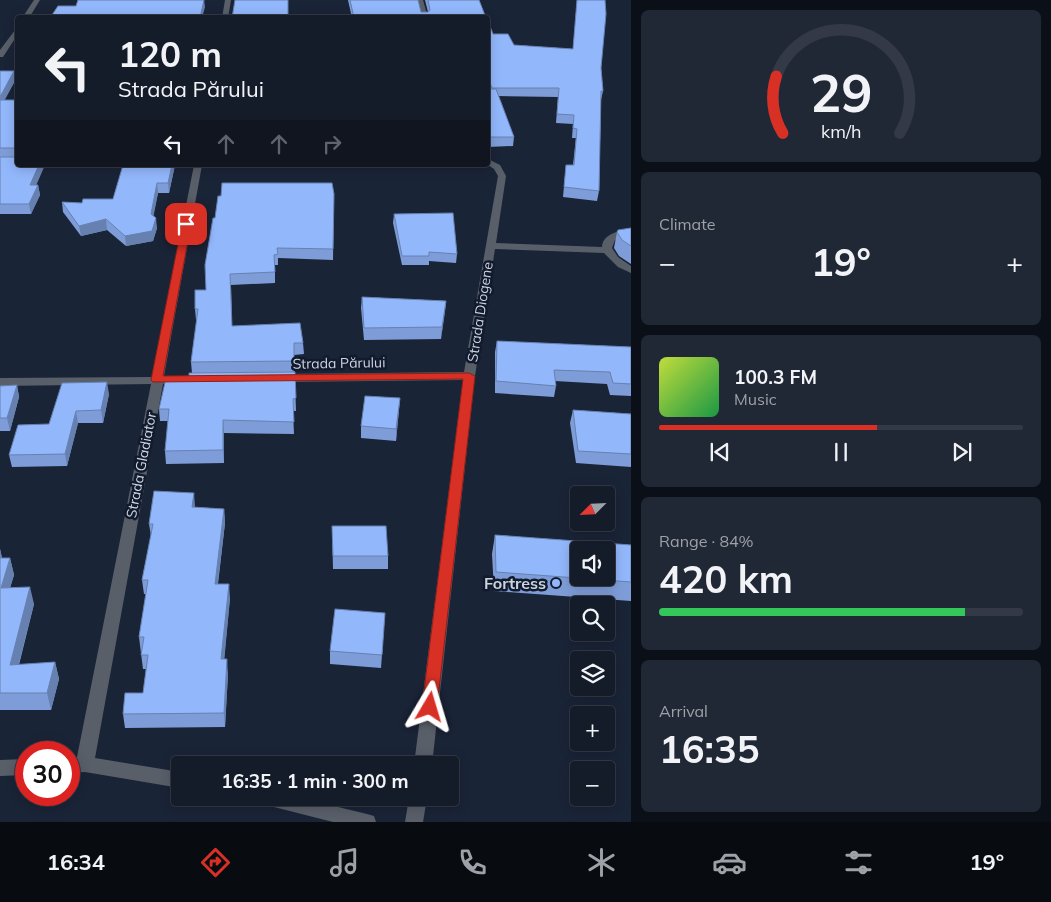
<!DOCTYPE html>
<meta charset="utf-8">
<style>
body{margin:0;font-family:Mulish,sans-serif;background:#212835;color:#f1f3f6;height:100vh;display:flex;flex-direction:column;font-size:19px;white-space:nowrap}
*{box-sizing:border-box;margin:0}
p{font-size:16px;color:#9da1a8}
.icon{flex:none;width:28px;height:28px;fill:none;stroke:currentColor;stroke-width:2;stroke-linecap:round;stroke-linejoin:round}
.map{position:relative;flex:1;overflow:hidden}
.details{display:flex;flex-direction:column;gap:10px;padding:10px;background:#0b0f17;width:420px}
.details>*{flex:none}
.banner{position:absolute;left:15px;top:15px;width:475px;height:152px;border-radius:5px;box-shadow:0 2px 12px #0003,0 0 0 1px #333946;background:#141b29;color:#f1f3f6;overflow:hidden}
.needle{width:32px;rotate:246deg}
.fabs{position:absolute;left:570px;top:486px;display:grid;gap:10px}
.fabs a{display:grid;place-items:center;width:45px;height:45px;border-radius:5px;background:#141b29;box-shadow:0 2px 12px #0003,0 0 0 1px #333946;font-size:25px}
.speed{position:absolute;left:15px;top:741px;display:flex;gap:10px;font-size:25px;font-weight:700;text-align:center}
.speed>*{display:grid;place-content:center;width:65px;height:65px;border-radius:50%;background:#141b29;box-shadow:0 2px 12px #0003,0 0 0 1px #333946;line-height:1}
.speed .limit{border:8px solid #d22;background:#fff;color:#111}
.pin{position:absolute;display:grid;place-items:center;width:42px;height:42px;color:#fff;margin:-21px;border-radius:10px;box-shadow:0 2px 8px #0006}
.me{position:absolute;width:55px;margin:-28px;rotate:7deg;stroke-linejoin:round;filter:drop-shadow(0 0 4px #0008)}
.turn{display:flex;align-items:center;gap:18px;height:105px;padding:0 20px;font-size:22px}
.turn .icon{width:65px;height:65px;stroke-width:2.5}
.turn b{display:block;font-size:35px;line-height:42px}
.lanes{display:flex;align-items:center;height:48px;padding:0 20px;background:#0003;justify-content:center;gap:25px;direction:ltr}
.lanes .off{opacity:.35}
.big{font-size:38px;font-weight:700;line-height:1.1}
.details .tile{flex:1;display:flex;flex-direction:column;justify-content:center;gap:8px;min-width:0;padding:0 18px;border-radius:8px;background:#212835}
.details .dial{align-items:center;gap:0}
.dial svg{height:130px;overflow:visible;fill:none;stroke:#333946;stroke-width:7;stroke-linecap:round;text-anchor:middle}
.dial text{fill:#f1f3f6;stroke:none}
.song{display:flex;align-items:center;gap:15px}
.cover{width:60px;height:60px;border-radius:8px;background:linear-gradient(135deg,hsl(70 70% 55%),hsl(140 70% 35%))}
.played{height:5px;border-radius:2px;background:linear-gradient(90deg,#d93025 60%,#333946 60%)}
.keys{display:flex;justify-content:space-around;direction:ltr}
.heat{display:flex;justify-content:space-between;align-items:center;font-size:28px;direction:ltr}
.charge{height:8px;border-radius:4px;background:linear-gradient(90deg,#34c759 84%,#333946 0)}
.trip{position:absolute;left:171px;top:756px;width:288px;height:50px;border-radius:5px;background:#141b29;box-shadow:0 2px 12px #0003,0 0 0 1px #333946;font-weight:700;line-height:50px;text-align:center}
.menu{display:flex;height:80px;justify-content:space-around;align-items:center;background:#080b10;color:#9da1a8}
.menu .icon{width:35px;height:35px}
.menu .selected{color:#d93025}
.menu b{font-size:22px;color:#f1f3f6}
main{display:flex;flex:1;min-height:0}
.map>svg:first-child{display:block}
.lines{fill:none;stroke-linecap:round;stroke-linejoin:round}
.minor{fill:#595f69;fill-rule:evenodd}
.wall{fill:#7e9dd8}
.shaded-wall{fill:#6680b0}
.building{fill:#92b7fb;stroke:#6680b0;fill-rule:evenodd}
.route{fill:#d93025;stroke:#8d1f18}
.poi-dot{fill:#92b7fd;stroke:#111b2d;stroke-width:2}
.labels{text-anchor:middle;stroke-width:5;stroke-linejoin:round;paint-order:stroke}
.street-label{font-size:14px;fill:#cdd4e1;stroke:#111b2d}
.near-poi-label{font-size:16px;font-weight:bold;fill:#cdd4e1;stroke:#111b2d;text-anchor:end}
</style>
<main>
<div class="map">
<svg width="631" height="822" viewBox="0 0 631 822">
<rect width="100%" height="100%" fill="#1a2437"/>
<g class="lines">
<path class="minor" d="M 34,0 L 40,0 L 29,18 L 22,18 Z
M 225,0 L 231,0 L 228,18 L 222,18 Z
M 417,0 L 423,0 L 428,18 L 422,18 Z
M 18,26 L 18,34 L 3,57 L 0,57 L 0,50 Z
M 488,159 L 500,165 L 506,176 L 496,243 L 602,247 C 603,233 620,231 631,228 L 631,234 L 615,240 L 612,248 L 618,257 L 631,266 L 631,273 L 618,267 L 604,253 L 495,249 L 475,376 L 432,765 L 414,765 L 463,380 L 279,382 L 273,378 L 279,374 L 464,372 L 498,176 L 494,169 L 488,165 Z
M 194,165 L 202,165 L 164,376 L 170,380 L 163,384 L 95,758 L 180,772 L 180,788 L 85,772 L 69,773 L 69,757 L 77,757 L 151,384 L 0,386 L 0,378 L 152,377 Z
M 26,759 L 26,775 L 0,776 L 0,760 Z
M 261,798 L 301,798 L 367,814 L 374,816 L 376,822 L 333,822 L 270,806 L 264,804 Z
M 409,798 L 427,798 L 423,822 L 405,822 Z"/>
</g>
<path class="wall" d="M 348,0 L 418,0 L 421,12 L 428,12 L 425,0 L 479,0 L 486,18 L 352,18 Z
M 577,0 L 605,0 L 601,68 L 603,91 L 601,100 L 599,191 L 597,201 L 563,197 L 566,165 L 573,165 L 576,138 L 572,138 L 573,124 L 556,123 L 558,97 L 498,96 L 514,137 L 513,146 L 488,147 L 488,21 L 493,34 L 514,45 L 573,49 Z
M 18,61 L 18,73 L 16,73 L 15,64 Z
M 0,71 L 14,71 L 16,79 L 4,100 L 18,100 L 18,165 L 36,185 L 38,185 L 40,195 L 31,214 L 0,214 Z
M 123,165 L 175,165 L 169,193 L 158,193 L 153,216 L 157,228 L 153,241 L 126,246 L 107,230 L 81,236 L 63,212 L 62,202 L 82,203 L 113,199 Z
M 334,194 L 333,260 L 278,258 L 278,265 L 275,265 L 275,283 L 231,285 L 232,326 L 303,343 L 304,354 L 294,355 L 296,411 L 293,411 L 294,434 L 224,433 L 224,463 L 166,464 L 165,451 L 168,421 L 160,421 L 159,409 L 189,378 L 192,373 L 191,362 L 197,320 L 196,320 L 195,309 L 206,290 Z
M 394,214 L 457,254 L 456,263 L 429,261 L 429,265 L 402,265 L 393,223 Z
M 631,228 L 631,264 L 619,256 L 614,248 L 617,232 Z
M 362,297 L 446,301 L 441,339 L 364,340 L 361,308 Z
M 497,341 L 631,347 L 631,396 L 610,395 L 607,384 L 555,381 L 556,386 L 554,397 L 495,393 L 495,352 Z
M 17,385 L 19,397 L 10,431 L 0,431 L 0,386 Z
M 109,394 L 103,423 L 78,423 L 67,466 L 12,467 L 9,455 L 49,424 Z
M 400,398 L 396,441 L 361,438 L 361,426 Z
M 573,410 L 631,414 L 631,467 L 576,463 L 570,423 Z
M 195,507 L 224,509 L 225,523 L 218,584 L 230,598 L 224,659 L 228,674 L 225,727 L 125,728 L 123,714 L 143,693 L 146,669 L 143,669 L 139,637 L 146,594 L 144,594 L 142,580 L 151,536 L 149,524 Z
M 332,526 L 388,556 L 388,569 L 333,569 Z
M 495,535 L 631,545 L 631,601 L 494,591 L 492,554 Z
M 0,549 L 2,558 L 10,558 L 14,575 L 10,588 L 34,604 L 19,665 L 55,662 L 59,679 L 51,710 L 0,710 Z
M 385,613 L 381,668 L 330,664 L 330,651 Z"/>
<path class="shaded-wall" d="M 204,0 L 205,7 L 202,18 L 200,18 Z
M 14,71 L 16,79 L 0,109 L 0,97 Z
M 39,165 L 45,165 L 32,195 L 30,185 Z
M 172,165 L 175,165 L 169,193 L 168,183 Z
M 157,183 L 158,193 L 152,224 L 151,214 Z
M 38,185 L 40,195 L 31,214 L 29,204 Z
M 156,218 L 157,228 L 153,241 L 126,246 L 125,236 Z
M 106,219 L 107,230 L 81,236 L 79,226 Z
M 446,301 L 445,312 L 441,339 L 442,327 Z
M 107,382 L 109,394 L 103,423 L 101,410 Z
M 17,385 L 19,397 L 10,431 L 7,418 Z
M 400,398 L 399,410 L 396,441 L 396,429 Z
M 76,411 L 78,423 L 67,466 L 65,454 Z
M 223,420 L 224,433 L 224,463 L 223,450 Z
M 194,493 L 195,506 L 193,521 L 192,507 Z
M 224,509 L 225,523 L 216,598 L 215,584 Z
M 0,549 L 3,562 L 0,571 Z
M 10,558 L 14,575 L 5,604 L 1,588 Z
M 229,584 L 230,598 L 223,674 L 221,659 Z
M 30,587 L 34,604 L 14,682 L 10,665 Z
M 227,659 L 228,674 L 225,727 L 224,713 Z
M 55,662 L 59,679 L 51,710 L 47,693 Z"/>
<path class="building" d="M 78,0 L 204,0 L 200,18 L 50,18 L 58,6 L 76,6 Z
M 235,0 L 288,0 L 288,18 L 232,18 Z
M 350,0 L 418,0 L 421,12 L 428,12 L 430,10 L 428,0 L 479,0 L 486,18 L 354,18 Z
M 577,0 L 605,0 L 606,14 L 601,68 L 603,91 L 601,91 L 599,191 L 564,187 L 566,165 L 574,165 L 577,129 L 573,128 L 574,115 L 557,114 L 559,88 L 492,88 L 488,78 L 488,21 L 493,34 L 508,34 L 514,45 L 573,49 Z
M 0,71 L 14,71 L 0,97 Z
M 488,89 L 496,89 L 514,137 L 488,137 Z
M 0,100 L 18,100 L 18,104 L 15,111 L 18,111 L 18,149 L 16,148 L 0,148 Z
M 18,152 L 18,165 L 39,165 L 30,185 L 38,185 L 29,204 L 0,204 L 0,157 L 16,157 Z
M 123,165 L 172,165 L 168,183 L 157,183 L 151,214 L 156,218 L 152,231 L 125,236 L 106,219 L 79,226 L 62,202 L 82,203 L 83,199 L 113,199 Z
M 222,183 L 332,183 L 334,194 L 333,249 L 277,248 L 278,254 L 274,255 L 275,272 L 230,274 L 232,326 L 300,323 L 303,343 L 294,343 L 294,361 L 191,362 L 198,309 L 195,309 L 195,290 L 206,290 L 205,265 L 213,218 L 215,218 L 218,196 L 221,196 Z
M 453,213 L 457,254 L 429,252 L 429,256 L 402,256 L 394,214 Z
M 631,228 L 631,246 L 622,240 L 617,232 L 618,230 Z
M 362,297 L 446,301 L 442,327 L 364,328 Z
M 497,341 L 631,347 L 631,384 L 613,383 L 610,372 L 554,370 L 556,386 L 496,381 Z
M 295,372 L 296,398 L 293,399 L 294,422 L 223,420 L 223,450 L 165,451 L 169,409 L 159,409 L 166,378 L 189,378 L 189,373 Z
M 107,382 L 101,410 L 76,411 L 65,454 L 9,455 L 18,425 L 49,424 L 62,383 Z
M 17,385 L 7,418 L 0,418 L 0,386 Z
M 365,396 L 400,398 L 396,429 L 361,426 Z
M 573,410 L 631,414 L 631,454 L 578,451 Z
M 154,491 L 194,493 L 192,507 L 224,509 L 215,584 L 229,584 L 221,659 L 227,659 L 224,713 L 123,714 L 125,693 L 143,693 L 148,655 L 141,655 L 144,637 L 139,637 L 148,580 L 142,580 L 153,524 L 149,524 Z
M 332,526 L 386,526 L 388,556 L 333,556 Z
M 495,535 L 631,545 L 631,582 L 496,572 ZM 579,550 L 606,550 L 606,578 L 579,578 Z
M 0,558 L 10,558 L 1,588 L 30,587 L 10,665 L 55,662 L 47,693 L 0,693 Z
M 335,609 L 385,613 L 382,655 L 330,651 Z"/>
<path class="route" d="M 186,221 L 191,224 L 163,376 L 469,373 L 475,376 L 437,707 L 435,711 L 430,713 L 424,711 L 422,707 L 463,379 L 153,382 L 151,380 L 182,224 Z"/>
<circle class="poi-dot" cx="556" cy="583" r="5"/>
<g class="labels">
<g class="street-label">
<text transform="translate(480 312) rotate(-81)" y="5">Strada Diogene</text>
<text transform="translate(339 363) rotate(-1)" y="5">Strada Părului</text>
<text transform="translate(141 465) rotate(-79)" y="5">Strada Gladiator</text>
</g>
<g class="near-poi-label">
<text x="546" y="589">Fortress</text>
</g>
</g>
</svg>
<div class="fabs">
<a><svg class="needle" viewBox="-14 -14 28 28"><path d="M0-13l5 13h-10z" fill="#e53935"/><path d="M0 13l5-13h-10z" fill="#9da1a8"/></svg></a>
<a><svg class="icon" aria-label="sound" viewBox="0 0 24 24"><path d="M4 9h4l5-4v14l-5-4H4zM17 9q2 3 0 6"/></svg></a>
<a><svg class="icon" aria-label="search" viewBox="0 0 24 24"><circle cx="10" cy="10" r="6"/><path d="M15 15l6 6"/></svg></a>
<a><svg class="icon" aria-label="layers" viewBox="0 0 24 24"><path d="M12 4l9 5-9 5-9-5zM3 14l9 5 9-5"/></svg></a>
<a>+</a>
<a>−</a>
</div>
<div class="speed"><div class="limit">30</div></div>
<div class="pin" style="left:186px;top:224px;background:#d93025"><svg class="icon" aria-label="arrive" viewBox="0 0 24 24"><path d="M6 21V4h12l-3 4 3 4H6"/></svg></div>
<svg class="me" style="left:430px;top:707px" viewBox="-20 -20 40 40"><path d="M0-17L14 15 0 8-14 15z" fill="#d93025" stroke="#fff" stroke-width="4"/></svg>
<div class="trip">16:35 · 1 min · 300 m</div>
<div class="banner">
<div class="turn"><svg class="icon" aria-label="left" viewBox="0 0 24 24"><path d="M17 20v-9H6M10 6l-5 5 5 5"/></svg><div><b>120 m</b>Strada Părului</div></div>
<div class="lanes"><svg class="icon" aria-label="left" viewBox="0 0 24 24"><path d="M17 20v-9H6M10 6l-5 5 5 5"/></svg><svg class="icon off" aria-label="ahead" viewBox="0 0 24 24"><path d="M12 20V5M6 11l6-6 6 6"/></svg><svg class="icon off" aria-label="ahead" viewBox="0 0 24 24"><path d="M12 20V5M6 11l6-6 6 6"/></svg><svg class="icon off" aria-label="right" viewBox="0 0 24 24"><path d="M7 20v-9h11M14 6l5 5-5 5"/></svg></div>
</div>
</div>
<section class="details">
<div class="tile dial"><svg viewBox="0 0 100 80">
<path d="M14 69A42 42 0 1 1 86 69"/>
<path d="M14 69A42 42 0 0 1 10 34" stroke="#d93025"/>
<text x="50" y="56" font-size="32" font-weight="700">29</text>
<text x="50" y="72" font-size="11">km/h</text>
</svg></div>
<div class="tile"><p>Climate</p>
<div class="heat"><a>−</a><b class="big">19°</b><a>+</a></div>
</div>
<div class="tile">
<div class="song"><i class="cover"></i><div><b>100.3 FM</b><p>Music</p></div></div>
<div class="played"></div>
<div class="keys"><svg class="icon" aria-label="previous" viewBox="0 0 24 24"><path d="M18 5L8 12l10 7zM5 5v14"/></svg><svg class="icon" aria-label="pause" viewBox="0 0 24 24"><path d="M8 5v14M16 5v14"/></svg><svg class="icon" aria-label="next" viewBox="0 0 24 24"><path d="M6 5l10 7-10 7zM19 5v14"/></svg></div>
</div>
<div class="tile"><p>Range · 84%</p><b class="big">420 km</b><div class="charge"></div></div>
<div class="tile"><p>Arrival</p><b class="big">16:35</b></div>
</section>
</main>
<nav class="menu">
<b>16:34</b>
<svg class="icon selected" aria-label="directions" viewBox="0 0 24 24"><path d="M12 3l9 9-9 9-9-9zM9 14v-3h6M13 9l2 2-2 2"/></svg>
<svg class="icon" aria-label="music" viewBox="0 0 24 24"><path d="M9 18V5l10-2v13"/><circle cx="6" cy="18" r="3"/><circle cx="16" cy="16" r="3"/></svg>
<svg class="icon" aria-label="phone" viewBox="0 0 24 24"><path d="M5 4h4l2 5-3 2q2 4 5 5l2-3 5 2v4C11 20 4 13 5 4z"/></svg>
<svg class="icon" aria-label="climate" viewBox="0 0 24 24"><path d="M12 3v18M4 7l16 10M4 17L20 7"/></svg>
<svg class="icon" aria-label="car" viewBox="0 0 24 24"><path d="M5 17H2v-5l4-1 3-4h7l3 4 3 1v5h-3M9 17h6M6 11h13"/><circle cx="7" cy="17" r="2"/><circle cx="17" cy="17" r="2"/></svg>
<svg class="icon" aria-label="filters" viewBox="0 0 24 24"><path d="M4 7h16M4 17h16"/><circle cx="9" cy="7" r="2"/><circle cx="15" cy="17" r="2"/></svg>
<b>19°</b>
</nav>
